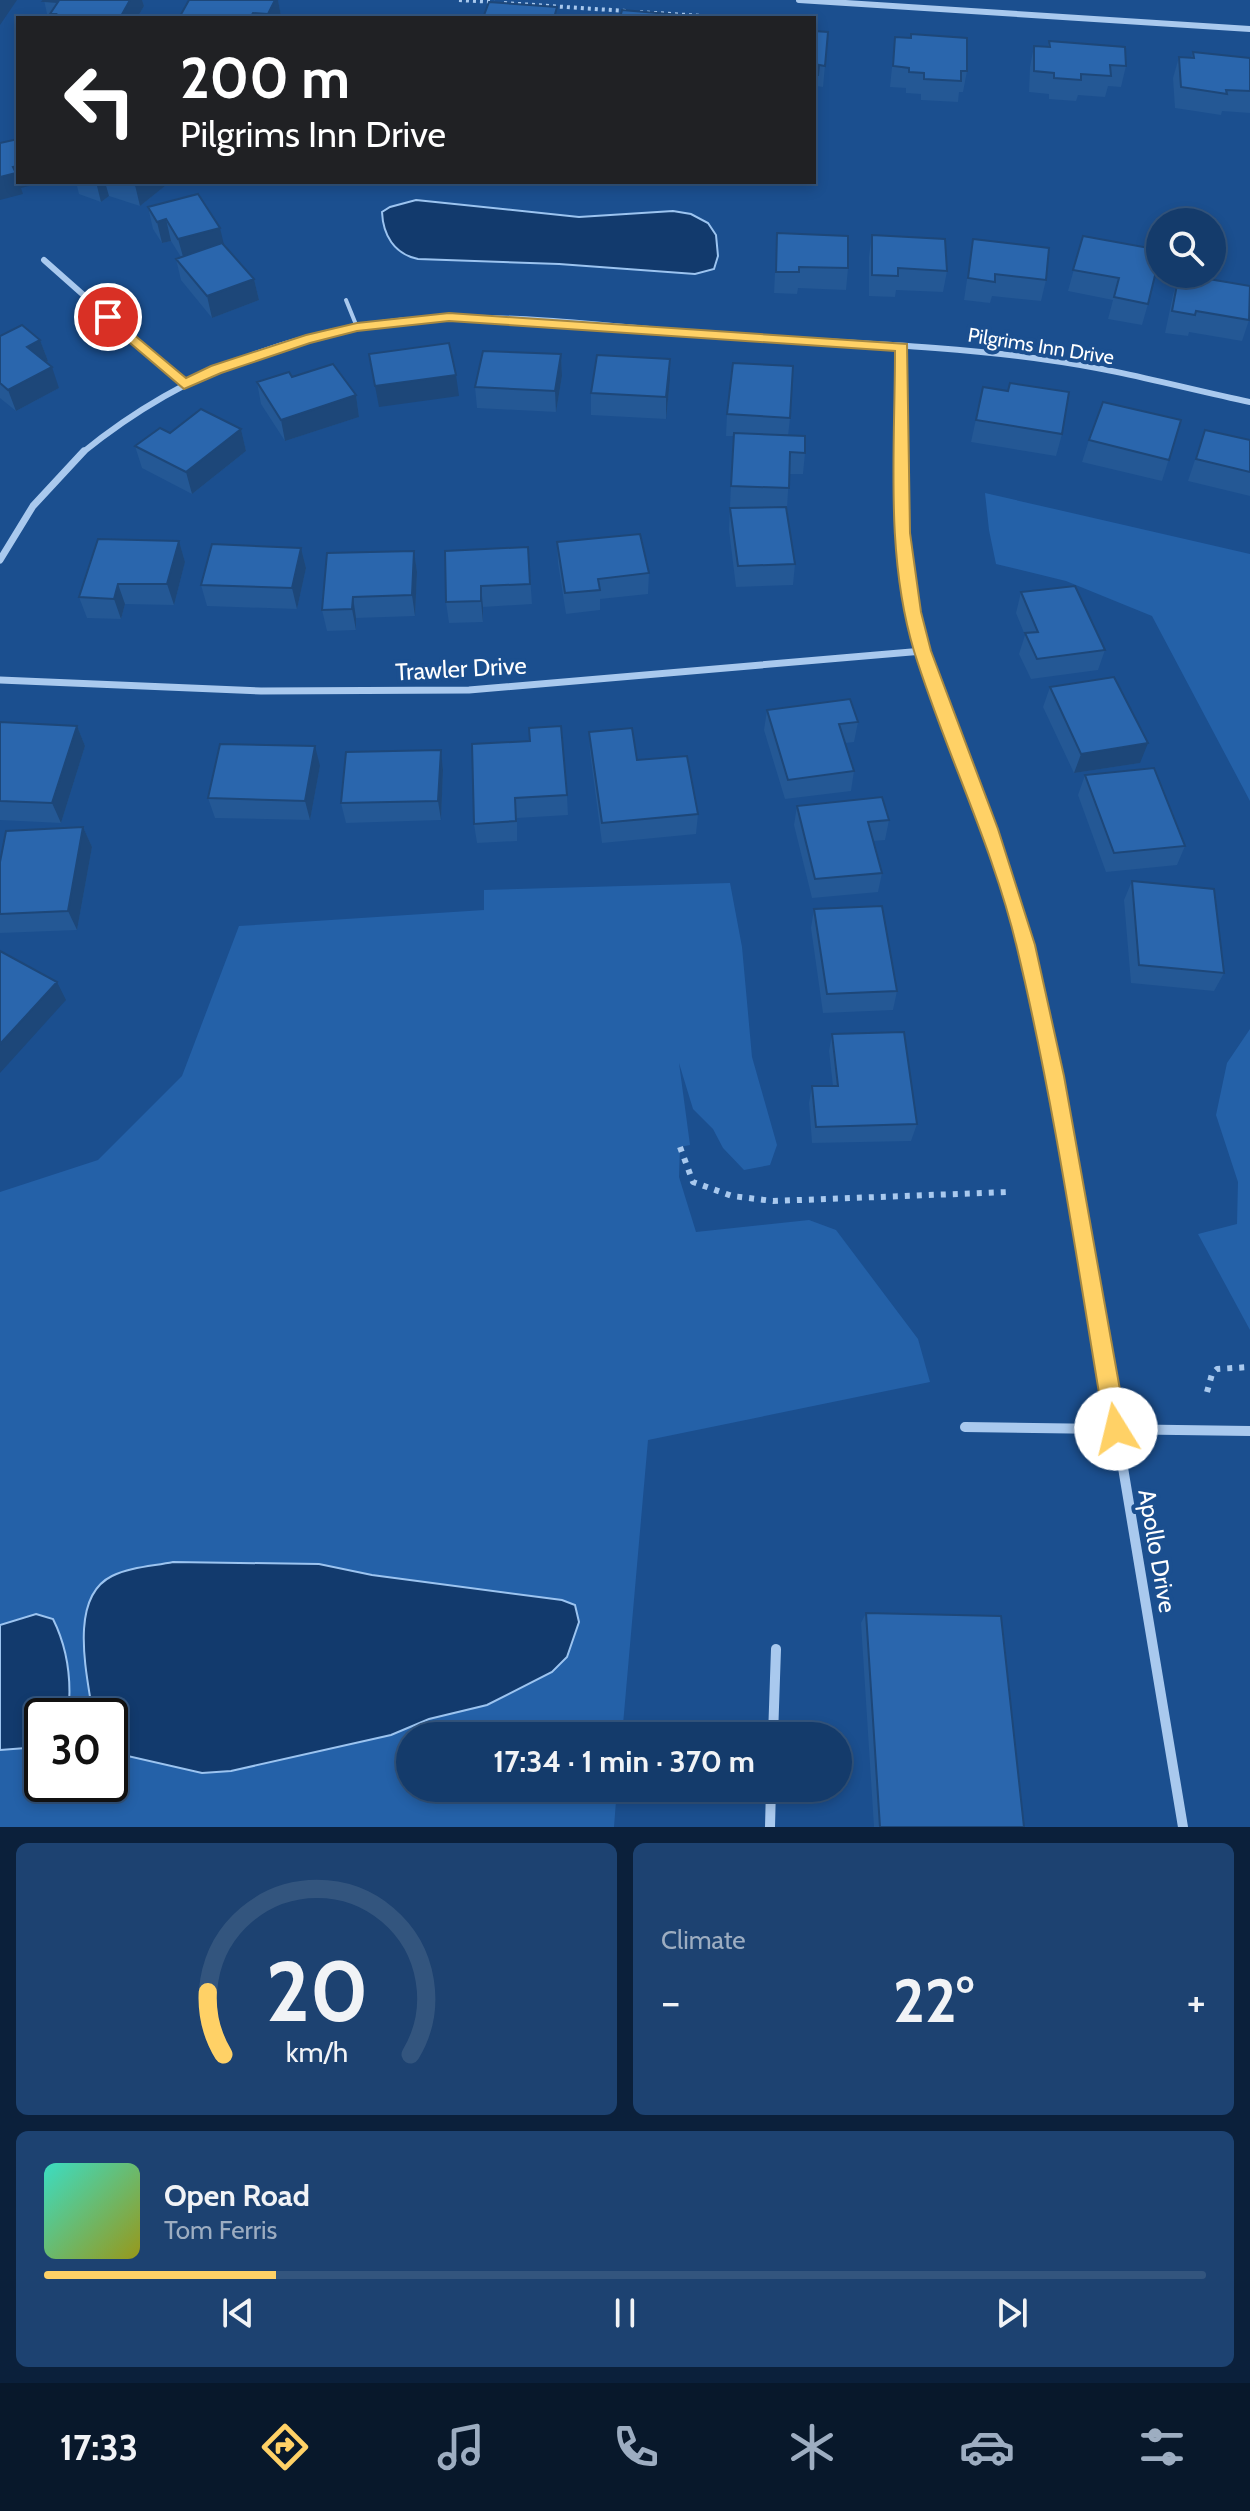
<!DOCTYPE html>
<meta charset="utf-8">
<style>
body{margin:0;font-family:Cabin,sans-serif;background:#1d4271;color:#f1f3f6;height:100vh;display:flex;flex-direction:column;font-size:30px;white-space:nowrap}
*{box-sizing:border-box;margin:0}
p{font-size:26px;color:#9dadc1}
.icon{flex:none;width:44px;height:44px;fill:none;stroke:currentColor;stroke-width:2;stroke-linecap:round;stroke-linejoin:round}
.map{position:relative;height:1827px;overflow:hidden}
.details{display:flex;flex-direction:column;gap:16px;padding:16px;background:#0b203b;flex:1}
.details>*{flex:none}
.guide{position:absolute;left:16px;top:16px;width:800px;height:168px;border-radius:0px;box-shadow:0 4px 12px #0003,0 0 0 2px #33557e;background:#202124;color:#fff;overflow:hidden}
.tools{position:absolute;left:1146px;top:208px;display:grid;gap:16px}
.tools a{display:grid;place-items:center;width:80px;height:80px;border-radius:50%;background:#143b6b;box-shadow:0 4px 12px #0003,0 0 0 2px #33557e;font-size:40px}
.speed{position:absolute;left:24px;top:1698px;display:flex;gap:16px;font-size:40px;font-weight:700;text-align:center}
.speed>*{display:grid;place-content:center;width:104px;height:104px;border-radius:50%;background:#143b6b;box-shadow:0 4px 12px #0003,0 0 0 2px #33557e;line-height:1}
.speed .limit{border:4px solid #111;border-radius:12px;background:#fff;color:#111}
.pin{position:absolute;display:grid;place-items:center;width:68px;height:68px;color:#fff;margin:-34px;border:4px solid #fff;border-radius:50%;box-shadow:0 2px 8px #0007}
.me{position:absolute;width:88px;margin:-44px;rotate:351deg;stroke-linejoin:round;filter:drop-shadow(0 0 6px #0008)}
.turn{display:flex;align-items:center;gap:28px;height:168px;padding:0 32px;font-size:36px}
.turn .icon{width:104px;height:104px;stroke-width:2.5}
.turn b{display:block;font-size:56px;line-height:68px}
.big{font-size:60px;font-weight:800;line-height:1.1}
.details .card{flex:1;display:flex;flex-direction:column;justify-content:center;gap:12px;min-width:0;padding:0 28px;border-radius:12px;background:#1d4271}
.details .dial{align-items:center;gap:0}
.dial svg{height:208px;overflow:visible;fill:none;stroke:#33557e;stroke-width:7;stroke-linecap:round;text-anchor:middle}
.dial text{fill:#f1f3f6;stroke:none}
.song{display:flex;align-items:center;gap:24px}
.cover{width:96px;height:96px;border-radius:12px;background:linear-gradient(135deg,hsl(170 70% 55%),hsl(60 70% 35%))}
.played{height:8px;border-radius:4px;background:linear-gradient(90deg,#ffd166 20%,#33557e 20%)}
.keys{display:flex;justify-content:space-around;direction:ltr}
.heat{display:flex;justify-content:space-between;align-items:center;font-size:44px;direction:ltr}
.details .tiles{flex:1;display:grid;gap:16px;grid-template-columns:1fr 1fr}
.card:last-child{grid-column:span 2}
.trip{position:absolute;left:396px;top:1722px;width:456px;height:80px;border-radius:40px;background:#143b6b;box-shadow:0 4px 12px #0003,0 0 0 2px #33557e;font-weight:800;line-height:80px;text-align:center}
.tab-bar{display:flex;height:128px;justify-content:space-around;align-items:center;background:#08182b;color:#9dadc1}
.tab-bar .icon{width:56px;height:56px}
.tab-bar .on{color:#ffd166}
.tab-bar b{font-size:36px;color:#f1f3f6}
.map>svg:first-child{display:block}
.green{fill:#2461a8;fill-rule:evenodd}
.water{fill:#123a6d;stroke:#9cc4f0;stroke-width:2}
.lines{fill:none;stroke-linecap:round;stroke-linejoin:round}
.path-far1{stroke:#a9c9ee;stroke-width:4;stroke-dasharray:3 4;stroke-linecap:butt}
.path{stroke:#a9c9ee;stroke-width:6;stroke-dasharray:5 7;stroke-linecap:butt}
.lane{stroke:#a9c9ee;stroke-width:4}
.street-far2{stroke:#a9c9ee;stroke-width:6}
.street-far1{stroke:#a9c9ee;stroke-width:7}
.street{stroke:#a9c9ee;stroke-width:10}
.wall{fill:#245895}
.shaded-wall{fill:#1d4779}
.building{fill:#2a66ad;stroke:#1d4779;stroke-width:2}
.route{fill:#ffd166;stroke:#a68842;stroke-width:2}
.labels{text-anchor:middle;stroke-width:8;stroke-linejoin:round;paint-order:stroke}
.far-street-label{font-size:20px;fill:#fff;stroke:#1b4f8f}
.street-label{font-size:24px;fill:#fff;stroke:#1b4f8f}
</style>
<div class="map">
<svg width="1250" height="1827" viewBox="0 0 1250 1827">
<rect width="100%" height="100%" fill="#1b4f8f"/>
<path class="green" d="M 985,493 L 1250,554 L 1250,801 L 1152,616 L 1066,581 L 996,564 L 989,530 Z
M 730,883 L 742,947 L 752,1057 L 777,1145 L 770,1165 L 744,1170 L 723,1148 L 713,1129 L 693,1109 L 679,1063 L 690,1145 L 680,1147 L 679,1177 L 696,1232 L 809,1220 L 836,1230 L 918,1339 L 930,1382 L 648,1440 L 622,1736 L 410,1736 L 410,1788 L 617,1788 L 614,1827 L 0,1827 L 0,1192 L 98,1160 L 182,1076 L 239,926 L 484,910 L 484,890 ZM 42,1716 L 110,1716 L 110,1784 L 42,1784 Z
M 1250,1029 L 1250,1330 L 1198,1234 L 1237,1224 L 1238,1182 L 1216,1115 L 1227,1063 Z"/>
<path class="water" d="M 416,200 L 579,217 L 673,211 L 691,214 L 708,223 L 716,235 L 718,256 L 714,269 L 695,274 L 559,264 L 418,259 C 394,254 383,235 382,212 L 390,207 Z
M 173,1562 L 319,1564 L 372,1575 L 562,1600 L 575,1605 L 579,1622 L 567,1657 L 552,1672 L 487,1705 L 429,1719 L 391,1735 L 231,1771 L 202,1773 L 110,1752 L 110,1716 L 93,1716 C 88,1678 67,1598 112,1576 C 130,1567 154,1566 173,1562 Z
M 36,1614 L 53,1619 C 68,1649 72,1682 68,1716 L 42,1716 L 42,1746 L 39,1747 L 0,1750 L 0,1625 Z"/>
<g class="lines">
<path class="path-far1" d="M 459,0 L 494,2
M 504,3 L 626,11
M 640,12 L 734,18"/>
<path class="path" d="M 680,1147 L 693,1182 L 732,1196 L 773,1201 L 1009,1192
M 1207,1392 L 1212,1374 L 1217,1369 L 1250,1367"/>
<path class="lane" d="M 346,300 L 357,327"/>
<path class="street-far2" d="M 799,0 L 1250,29
M 44,260 L 184,384
M 902,347 L 902,453
M 82,453 C 186,368 315,320 450,318 C 544,316 640,330 734,336 C 839,343 945,345 1048,360 C 1116,369 1183,388 1250,402"/>
<path class="street-far1" d="M 902,451 C 902,505 902,560 913,614 C 926,674 953,733 975,791 C 1006,874 1033,959 1049,1047
M 0,560 L 33,506 L 84,451
M 0,680 L 261,691 L 469,690 L 923,651"/>
<path class="street" d="M 1049,1045 L 1088,1258 L 1183,1827
M 965,1427 L 1250,1431
M 773,1736 L 776,1649
M 770,1827 L 771,1788"/>
</g>
<path class="wall" d="M 44,0 L 142,0 L 144,6 L 137,18 L 48,18 Z
M 189,0 L 278,0 L 281,16 L 280,18 L 179,18 Z
M 814,31 L 828,32 L 823,87 L 817,86 L 816,96 L 814,96 Z
M 895,37 L 967,71 L 963,92 L 959,92 L 958,102 L 921,100 L 921,94 L 906,93 L 906,88 L 890,87 Z
M 1049,41 L 1126,66 L 1121,87 L 1108,86 L 1105,97 L 1078,95 L 1076,101 L 1049,99 L 1049,94 L 1029,92 L 1030,67 L 1034,46 L 1048,47 Z
M 1193,52 L 1250,58 L 1250,113 L 1222,111 L 1221,115 L 1175,108 L 1173,78 L 1179,57 L 1191,58 Z
M 76,182 L 170,182 L 140,206 L 109,196 L 101,202 L 79,194 Z
M 148,207 L 224,244 L 254,279 L 259,300 L 212,318 L 181,280 L 176,259 L 181,257 L 171,241 L 162,243 L 153,229 Z
M 777,233 L 848,268 L 846,290 L 798,288 L 797,294 L 774,293 Z
M 872,235 L 947,271 L 943,292 L 896,290 L 895,297 L 869,296 L 869,257 Z
M 1083,236 L 1148,304 L 1142,325 L 1108,319 L 1113,300 L 1068,291 Z
M 973,239 L 1046,280 L 1041,301 L 992,296 L 990,303 L 964,300 Z
M 1179,274 L 1249,320 L 1242,341 L 1189,332 L 1188,336 L 1165,333 L 1173,295 Z
M 0,336 L 40,340 L 48,361 L 46,362 L 59,388 L 16,411 L 0,398 Z
M 561,354 L 562,376 L 556,412 L 477,408 L 475,387 Z
M 670,359 L 670,380 L 666,419 L 591,415 L 591,393 Z
M 292,377 L 356,395 L 359,417 L 285,441 L 261,404 L 257,382 Z
M 983,387 L 1062,434 L 1056,456 L 971,442 Z
M 727,414 L 790,418 L 788,436 L 805,453 L 803,474 L 789,474 L 787,509 L 795,564 L 793,585 L 736,587 L 729,530 L 730,508 L 756,508 L 730,507 L 733,436 L 726,436 Z
M 1181,420 L 1162,481 L 1082,462 L 1089,440 Z
M 241,429 L 246,451 L 192,494 L 142,468 L 135,446 L 170,433 Z
M 1205,430 L 1250,440 L 1250,496 L 1188,481 Z
M 179,541 L 185,562 L 174,605 L 125,604 L 121,619 L 87,618 L 79,597 Z
M 557,542 L 649,573 L 648,594 L 600,599 L 600,610 L 566,614 L 558,563 Z
M 528,547 L 532,604 L 483,607 L 483,622 L 449,623 L 446,602 Z
M 301,548 L 306,568 L 297,609 L 207,606 L 201,585 Z
M 414,551 L 417,572 L 415,616 L 356,618 L 356,630 L 327,631 L 322,610 Z
M 1021,592 L 1105,650 L 1098,670 L 1031,679 L 1019,654 L 1025,635 L 1016,613 Z
M 1050,687 L 1140,763 L 1074,773 L 1043,707 Z
M 767,710 L 858,722 L 854,742 L 845,743 L 854,771 L 851,791 L 785,799 L 764,730 Z
M 0,722 L 77,726 L 85,746 L 61,823 L 0,820 Z
M 589,732 L 698,814 L 696,834 L 602,843 L 590,752 Z
M 472,744 L 567,795 L 568,815 L 517,818 L 517,841 L 477,843 L 474,824 Z
M 441,750 L 443,770 L 441,820 L 346,823 L 341,803 Z
M 320,766 L 310,820 L 215,818 L 208,798 Z
M 1085,775 L 1185,846 L 1177,865 L 1106,872 L 1078,795 Z
M 797,806 L 889,820 L 885,840 L 873,841 L 882,873 L 878,892 L 812,898 L 794,825 Z
M 83,827 L 92,847 L 77,930 L 0,933 L 0,862 Z
M 1132,881 L 1224,973 L 1214,991 L 1131,983 L 1124,900 Z
M 814,909 L 897,991 L 893,1010 L 823,1013 L 811,928 Z
M 832,1034 L 917,1124 L 911,1141 L 812,1143 L 809,1103 L 812,1086 L 833,1086 L 829,1051 Z
M 866,1613 L 1024,1827 L 874,1827 L 861,1623 Z"/>
<path class="shaded-wall" d="M 0,0 L 17,0 L 0,25 Z
M 130,0 L 142,0 L 144,6 L 137,18 L 120,18 Z
M 275,0 L 278,0 L 281,16 L 280,18 L 268,18 L 268,14 Z
M 18,166 L 18,182 L 44,182 L 21,188 L 23,194 L 0,200 L 0,177 L 13,167 Z
M 96,182 L 105,182 L 109,196 L 101,202 Z
M 138,182 L 170,182 L 140,206 L 135,185 Z
M 166,219 L 171,241 L 162,243 L 157,222 Z
M 220,228 L 225,249 L 184,260 L 178,239 Z
M 254,279 L 259,300 L 212,318 L 207,296 Z
M 40,340 L 48,361 L 34,368 L 27,347 Z
M 561,354 L 562,376 L 556,412 L 555,391 Z
M 670,359 L 670,380 L 666,419 L 666,397 Z
M 52,367 L 59,388 L 16,411 L 8,390 Z
M 456,375 L 459,396 L 379,407 L 375,386 Z
M 356,395 L 359,417 L 285,441 L 281,420 Z
M 241,429 L 246,451 L 192,494 L 186,472 Z
M 179,541 L 185,562 L 174,605 L 167,584 Z
M 301,548 L 306,568 L 297,609 L 292,588 Z
M 414,551 L 417,572 L 415,616 L 412,595 Z
M 118,584 L 125,604 L 121,619 L 114,599 Z
M 481,586 L 483,607 L 483,622 L 481,601 Z
M 353,597 L 356,618 L 356,630 L 352,609 Z
M 77,726 L 85,746 L 61,823 L 52,803 Z
M 1148,743 L 1140,763 L 1074,773 L 1081,754 Z
M 315,746 L 320,766 L 310,820 L 305,801 Z
M 441,750 L 443,770 L 441,820 L 438,801 Z
M 83,827 L 92,847 L 77,930 L 68,911 Z
M 57,982 L 66,1000 L 0,1073 L 0,1044 Z"/>
<path class="building" d="M 44,0 L 130,0 L 120,18 L 54,18 L 56,14 L 50,14 L 58,2 L 43,1 Z
M 189,0 L 275,0 L 268,14 L 253,13 L 250,18 L 179,18 Z
M 489,2 L 557,7 L 554,18 L 483,18 Z
M 622,10 L 692,16 L 692,18 L 620,18 Z
M 814,31 L 828,32 L 825,66 L 819,65 L 818,75 L 814,75 Z
M 911,34 L 967,38 L 967,71 L 961,71 L 961,81 L 924,79 L 924,73 L 909,72 L 909,68 L 893,66 L 895,37 L 911,38 Z
M 1049,41 L 1125,47 L 1126,66 L 1110,65 L 1111,76 L 1081,74 L 1081,80 L 1054,78 L 1054,73 L 1034,71 L 1034,46 L 1050,47 Z
M 1193,52 L 1250,58 L 1250,91 L 1226,90 L 1227,94 L 1181,87 L 1179,57 L 1194,58 Z
M 18,139 L 18,166 L 13,167 L 16,173 L 0,177 L 0,143 Z
M 125,182 L 138,182 L 135,185 Z
M 198,194 L 220,228 L 178,239 L 166,219 L 157,222 L 148,207 Z
M 777,233 L 848,236 L 848,268 L 799,267 L 799,272 L 776,272 Z
M 872,235 L 945,239 L 947,271 L 898,268 L 898,276 L 872,275 Z
M 1083,236 L 1160,250 L 1160,255 L 1148,304 L 1114,297 L 1119,278 L 1073,270 Z
M 973,239 L 1049,248 L 1046,280 L 995,274 L 995,282 L 968,278 Z
M 222,243 L 254,279 L 207,296 L 176,259 Z
M 1179,274 L 1250,286 L 1249,320 L 1196,311 L 1195,315 L 1172,311 Z
M 22,325 L 40,340 L 27,347 L 52,367 L 8,390 L 0,383 L 0,336 Z
M 449,343 L 456,375 L 375,386 L 369,354 Z
M 483,351 L 561,354 L 555,391 L 475,387 Z
M 597,355 L 670,359 L 666,397 L 591,393 Z
M 733,363 L 793,366 L 790,418 L 727,414 Z
M 333,364 L 356,395 L 281,420 L 257,382 L 289,372 L 292,377 Z
M 1010,383 L 1069,392 L 1062,434 L 976,420 L 983,387 L 1008,391 Z
M 1103,402 L 1181,420 L 1169,460 L 1089,440 Z
M 201,409 L 241,429 L 186,472 L 135,446 L 160,428 L 170,433 Z
M 1205,430 L 1250,440 L 1250,472 L 1196,459 Z
M 734,433 L 805,436 L 805,453 L 790,452 L 789,488 L 731,486 Z
M 786,507 L 795,564 L 738,566 L 730,508 Z
M 640,534 L 649,573 L 598,579 L 600,590 L 565,593 L 557,542 Z
M 98,539 L 179,541 L 167,584 L 118,584 L 114,599 L 79,597 Z
M 212,544 L 301,548 L 292,588 L 201,585 Z
M 528,547 L 530,584 L 481,586 L 481,601 L 446,602 L 445,551 Z
M 414,551 L 412,595 L 353,597 L 352,609 L 322,610 L 327,553 Z
M 1075,586 L 1105,650 L 1037,659 L 1025,633 L 1038,632 L 1021,592 Z
M 1114,677 L 1148,743 L 1081,754 L 1050,687 Z
M 850,699 L 858,722 L 839,724 L 854,771 L 788,780 L 767,710 Z
M 0,722 L 77,726 L 52,803 L 0,801 Z
M 561,726 L 567,795 L 515,798 L 516,821 L 474,824 L 472,744 L 530,741 L 529,728 Z
M 632,728 L 637,760 L 687,756 L 698,814 L 602,823 L 589,732 Z
M 220,744 L 315,746 L 305,801 L 208,798 Z
M 441,750 L 438,801 L 341,803 L 346,752 Z
M 1154,768 L 1185,846 L 1114,853 L 1085,775 Z
M 882,797 L 889,820 L 868,822 L 882,873 L 815,879 L 797,806 Z
M 83,827 L 68,911 L 0,914 L 0,862 L 6,831 Z
M 1132,881 L 1214,889 L 1224,973 L 1139,965 Z
M 882,906 L 897,991 L 827,994 L 814,909 Z
M 0,951 L 57,982 L 0,1044 Z
M 904,1032 L 917,1124 L 816,1127 L 812,1086 L 838,1086 L 832,1034 Z
M 866,1613 L 1001,1616 L 1024,1827 L 880,1827 Z"/>
<path class="route" d="M 108,313 L 186,378 L 211,366 L 306,335 L 357,323 L 449,313 L 907,344 L 910,533 L 921,612 L 931,651 L 998,829 L 1035,945 L 1064,1076 L 1127,1429 L 1124,1437 L 1116,1440 L 1109,1437 L 1105,1429 C 1078,1269 1055,1106 1017,948 C 993,846 945,751 914,651 C 885,555 895,450 895,351 L 449,321 L 357,331 L 310,343 L 221,373 L 184,389 L 103,320 L 101,317 Z"/>
<g class="labels">
<g class="far-street-label">
<text transform="translate(1041 346) rotate(9)" y="7">Pilgrims Inn Drive</text>
</g>
<g class="street-label">
<text transform="translate(461 669) rotate(-3)" y="8">Trawler Drive</text>
<text transform="translate(1157 1551) rotate(80)" y="8">Apollo Drive</text>
</g>
</g>
</svg>
<div class="tools">
<a><svg class="icon" aria-label="search" viewBox="0 0 24 24"><circle cx="10" cy="10" r="6"/><path d="M15 15l6 6"/></svg></a>
</div>
<div class="speed"><div class="limit">30</div></div>
<div class="pin" style="left:108px;top:317px;background:#d93025"><svg class="icon" aria-label="arrive" viewBox="0 0 24 24"><path d="M6 21V4h12l-3 4 3 4H6"/></svg></div>
<svg class="me" style="left:1116px;top:1429px" viewBox="-20 -20 40 40"><circle r="19" fill="#fff"/><path d="M0-13L10 11 0 6-10 11z" fill="#ffd166"/></svg>
<div class="trip">17:34 · 1 min · 370 m</div>
<div class="guide">
<div class="turn"><svg class="icon" aria-label="left" viewBox="0 0 24 24"><path d="M17 20v-9H6M10 6l-5 5 5 5"/></svg><div><b>200 m</b>Pilgrims Inn Drive</div></div>
</div>
</div>
<section class="details">
<div class="tiles">
<div class="card dial"><svg viewBox="0 0 100 80">
<path d="M14 69A42 42 0 1 1 86 69"/>
<path d="M14 69A42 42 0 0 1 8 45" stroke="#ffd166"/>
<text x="50" y="56" font-size="32" font-weight="700">20</text>
<text x="50" y="72" font-size="11">km/h</text>
</svg></div>
<div class="card"><p>Climate</p>
<div class="heat"><a>−</a><b class="big">22°</b><a>+</a></div>
</div>
<div class="card">
<div class="song"><i class="cover"></i><div><b>Open Road</b><p>Tom Ferris</p></div></div>
<div class="played"></div>
<div class="keys"><svg class="icon" aria-label="previous" viewBox="0 0 24 24"><path d="M18 5L8 12l10 7zM5 5v14"/></svg><svg class="icon" aria-label="pause" viewBox="0 0 24 24"><path d="M8 5v14M16 5v14"/></svg><svg class="icon" aria-label="next" viewBox="0 0 24 24"><path d="M6 5l10 7-10 7zM19 5v14"/></svg></div>
</div>
</div>
</section>
<nav class="tab-bar">
<b>17:33</b>
<svg class="icon on" aria-label="directions" viewBox="0 0 24 24"><path d="M12 3l9 9-9 9-9-9zM9 14v-3h6M13 9l2 2-2 2"/></svg>
<svg class="icon" aria-label="music" viewBox="0 0 24 24"><path d="M9 18V5l10-2v13"/><circle cx="6" cy="18" r="3"/><circle cx="16" cy="16" r="3"/></svg>
<svg class="icon" aria-label="phone" viewBox="0 0 24 24"><path d="M5 4h4l2 5-3 2q2 4 5 5l2-3 5 2v4C11 20 4 13 5 4z"/></svg>
<svg class="icon" aria-label="climate" viewBox="0 0 24 24"><path d="M12 3v18M4 7l16 10M4 17L20 7"/></svg>
<svg class="icon" aria-label="car" viewBox="0 0 24 24"><path d="M5 17H2v-5l4-1 3-4h7l3 4 3 1v5h-3M9 17h6M6 11h13"/><circle cx="7" cy="17" r="2"/><circle cx="17" cy="17" r="2"/></svg>
<svg class="icon" aria-label="filters" viewBox="0 0 24 24"><path d="M4 7h16M4 17h16"/><circle cx="9" cy="7" r="2"/><circle cx="15" cy="17" r="2"/></svg>
</nav>
